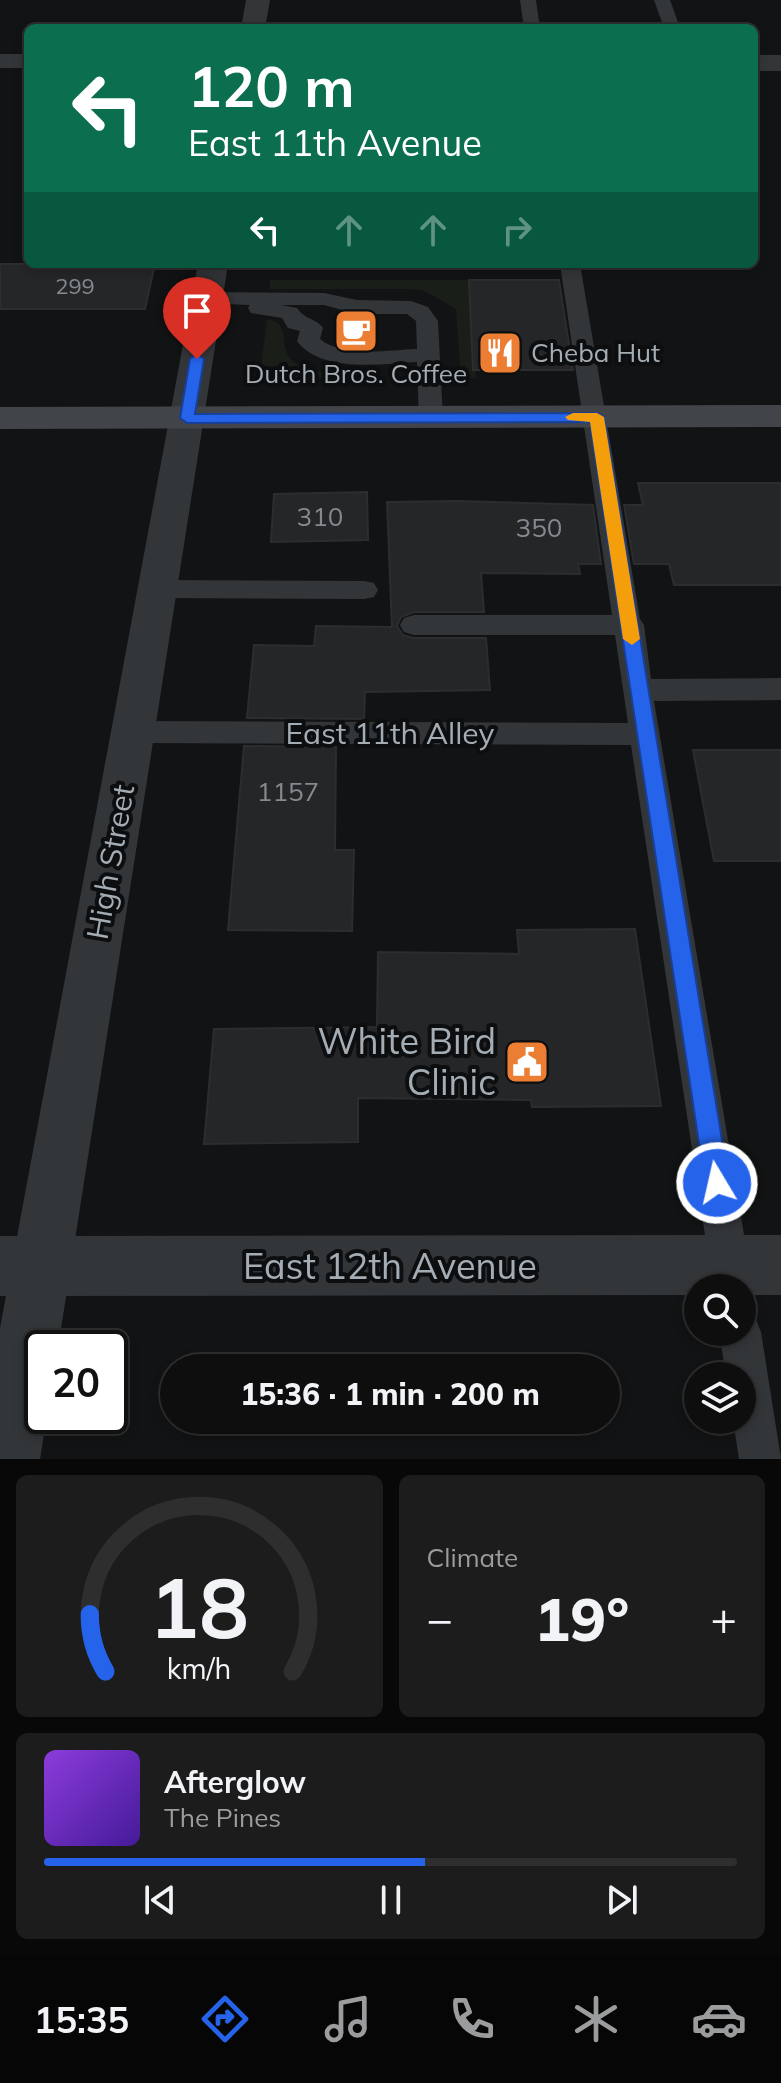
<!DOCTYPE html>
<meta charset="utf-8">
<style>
body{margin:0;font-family:Mulish,sans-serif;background:#1c1c1d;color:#f1f3f6;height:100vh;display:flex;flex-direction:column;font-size:30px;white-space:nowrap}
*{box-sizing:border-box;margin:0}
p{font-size:26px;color:#9b9c9e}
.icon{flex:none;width:44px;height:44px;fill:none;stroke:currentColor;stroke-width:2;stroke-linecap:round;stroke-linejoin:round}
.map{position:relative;height:1459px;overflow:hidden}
.sheet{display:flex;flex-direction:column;gap:16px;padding:16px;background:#080808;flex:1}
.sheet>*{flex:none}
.top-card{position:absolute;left:24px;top:24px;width:734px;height:244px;border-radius:12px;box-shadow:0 4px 12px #0003,0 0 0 2px #2e2e2f;background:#0b6e4f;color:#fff;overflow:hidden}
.controls{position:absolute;left:684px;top:1274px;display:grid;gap:16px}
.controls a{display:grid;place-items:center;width:72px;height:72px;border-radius:50%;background:#0e0e0f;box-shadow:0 4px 12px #0003,0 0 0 2px #2e2e2f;font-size:40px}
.speed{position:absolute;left:24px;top:1330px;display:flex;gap:16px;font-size:40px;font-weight:700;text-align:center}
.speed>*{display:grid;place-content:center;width:104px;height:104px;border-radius:50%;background:#0e0e0f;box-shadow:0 4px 12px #0003,0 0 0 2px #2e2e2f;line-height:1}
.speed .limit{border:4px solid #111;border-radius:12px;background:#fff;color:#111}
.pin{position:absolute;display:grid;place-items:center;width:68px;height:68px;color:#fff;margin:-82px -34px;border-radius:50% 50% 50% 0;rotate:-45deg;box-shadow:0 0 8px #0007}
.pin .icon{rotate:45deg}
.me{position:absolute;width:88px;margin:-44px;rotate:351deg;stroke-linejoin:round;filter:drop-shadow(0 0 6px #0008)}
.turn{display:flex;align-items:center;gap:28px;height:168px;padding:0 32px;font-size:36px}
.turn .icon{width:104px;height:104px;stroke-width:2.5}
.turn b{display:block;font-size:56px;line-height:68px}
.lanes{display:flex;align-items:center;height:76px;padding:0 32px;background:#0003;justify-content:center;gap:40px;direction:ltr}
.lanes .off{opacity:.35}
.big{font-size:60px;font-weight:800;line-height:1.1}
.sheet .widget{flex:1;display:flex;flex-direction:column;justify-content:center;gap:12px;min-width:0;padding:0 28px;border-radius:12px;background:#1c1c1d}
.sheet .dial{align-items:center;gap:0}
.dial svg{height:208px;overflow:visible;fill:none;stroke:#2e2e2f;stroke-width:7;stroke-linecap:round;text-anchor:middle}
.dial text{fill:#f1f3f6;stroke:none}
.song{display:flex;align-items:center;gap:24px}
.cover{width:96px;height:96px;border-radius:12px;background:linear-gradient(135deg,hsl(270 70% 55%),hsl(260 70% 35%))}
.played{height:8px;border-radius:4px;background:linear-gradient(90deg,#2563eb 55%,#2e2e2f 55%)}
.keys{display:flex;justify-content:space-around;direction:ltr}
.heat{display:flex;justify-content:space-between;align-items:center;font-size:44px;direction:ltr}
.sheet .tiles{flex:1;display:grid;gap:16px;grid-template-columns:1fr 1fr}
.widget:last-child{grid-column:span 2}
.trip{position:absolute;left:160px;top:1354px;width:460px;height:80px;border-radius:40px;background:#0e0e0f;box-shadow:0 4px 12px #0003,0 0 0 2px #2e2e2f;font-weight:800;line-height:80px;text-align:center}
.tabs{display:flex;height:128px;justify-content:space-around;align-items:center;background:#060606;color:#9b9c9e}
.tabs .icon{width:56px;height:56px}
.tabs .current{color:#2563eb}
.tabs b{font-size:36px;color:#f1f3f6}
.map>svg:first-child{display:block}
.green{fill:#191e19}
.building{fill:#252628;stroke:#2c2d30;stroke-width:2}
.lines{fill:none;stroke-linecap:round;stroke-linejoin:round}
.service{fill:#333639;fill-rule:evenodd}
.minor{fill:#333639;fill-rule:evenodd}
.tertiary{fill:#333639;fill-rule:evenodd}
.secondary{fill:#414549;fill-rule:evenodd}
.route{fill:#2563eb;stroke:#184099;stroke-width:2}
.slow{fill:#f59e0b}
.labels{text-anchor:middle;stroke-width:8;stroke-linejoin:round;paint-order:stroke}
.far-number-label{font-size:22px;fill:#848a90}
.far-poi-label{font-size:26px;fill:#a4adb4;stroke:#0d0e0f;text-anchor:start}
.number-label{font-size:26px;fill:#848a90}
.street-label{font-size:30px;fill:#a4adb4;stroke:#0d0e0f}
.near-poi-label{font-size:36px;fill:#a4adb4;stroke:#0d0e0f;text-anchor:end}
.near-street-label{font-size:36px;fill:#a4adb4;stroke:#0d0e0f}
</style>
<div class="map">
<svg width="781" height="1459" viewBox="0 0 781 1459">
<rect width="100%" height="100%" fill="#121314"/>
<path class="green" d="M 270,280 L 469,280 L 476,378 L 461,378 L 456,309 L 425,291 L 413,289 L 270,289 Z
M 267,319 C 293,322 276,348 294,362 C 312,375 340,373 361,373 L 361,379 L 260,376 Z"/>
<path class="building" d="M 0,264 L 155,264 L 145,309 L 0,309 Z
M 469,280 L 559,280 L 573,370 L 473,370 Z
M 638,483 L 781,483 L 781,585 L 674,585 L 669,564 L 634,564 L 624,505 L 643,505 Z
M 367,492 L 368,540 L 271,542 L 274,494 Z
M 459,501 L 593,505 L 601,564 L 578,564 L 580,574 L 481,573 L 484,612 L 414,612 L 401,617 L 397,626 L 403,635 L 413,638 L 486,638 L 490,690 L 365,692 L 364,719 L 247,718 L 254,645 L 314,646 L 316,626 L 392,627 L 387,502 Z
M 244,746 L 336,747 L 335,850 L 354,850 L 352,931 L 228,930 Z
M 693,750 L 781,750 L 781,861 L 714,861 Z
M 635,929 L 661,1106 L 532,1107 L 531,1100 L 358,1098 L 358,1142 L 204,1144 L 214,1029 L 377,1027 L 378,952 L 519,954 L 517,930 Z"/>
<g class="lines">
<path class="service" d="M 520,0 L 536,0 L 540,28 L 524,28 Z
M 654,0 L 670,0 L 680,28 L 664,28 Z
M 560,264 L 580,264 L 640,619 L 644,625 L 651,679 L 781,678 L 781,700 L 654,701 L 753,1288 L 747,1302 L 742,1305 L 742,1288 L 713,1288 L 631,745 L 133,743 L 122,740 L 118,732 L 122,724 L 133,721 L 628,723 L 615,635 L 414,635 L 404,632 L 400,625 L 404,618 L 414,615 L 612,615 Z
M 207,292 L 324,293 L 357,300 L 411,301 L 428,307 L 438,321 L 443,419 L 439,424 L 423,424 L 419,419 L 417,362 C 382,364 320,373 297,341 L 300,331 L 288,328 L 282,318 L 251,313 L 248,308 L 250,305 L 199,303 L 196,298 L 199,293 ZM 281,305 L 324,305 L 357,314 L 407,314 L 416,321 L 417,349 C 389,350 343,358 320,339 L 323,328 C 316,318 305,320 297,308 Z
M 158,580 L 364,581 L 374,583 L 378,590 L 374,597 L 364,599 L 158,598 L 148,596 L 144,589 L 148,582 Z
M 742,1312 L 755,1317 L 761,1332 L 781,1459 L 739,1459 L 733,1420 L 742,1420 L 742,1376 L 726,1376 L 719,1332 L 742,1332 Z"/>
<path class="minor" d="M 781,1235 L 781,1295 L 742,1295 L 742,1288 L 698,1288 L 698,1295 L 0,1296 L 0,1236 Z"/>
<path class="tertiary" d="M 246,0 L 270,0 L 265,28 L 241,28 Z
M 0,54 L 28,54 L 28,68 L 0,68 Z
M 754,55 L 781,55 L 781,71 L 754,71 Z
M 198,264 L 228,264 L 58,1348 L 42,1348 L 42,1416 L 47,1416 L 40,1459 L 0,1459 L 0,1328 Z"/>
<path class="secondary" d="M 781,405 L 781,427 L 0,429 L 0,407 Z"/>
</g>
<path class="route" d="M 197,354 L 204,359 L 195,414 L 597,413 L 604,417 L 729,1183 L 725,1191 L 717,1194 L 708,1191 L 705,1183 L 590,422 L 187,423 L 180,418 L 190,359 Z"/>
<path class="slow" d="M 573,413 L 597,413 L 604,417 L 640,639 L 632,645 L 623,639 L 590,422 L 568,420 L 565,417 Z"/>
<defs>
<g id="cafe-square" transform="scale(2.3)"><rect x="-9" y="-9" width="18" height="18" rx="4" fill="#eb7e33" stroke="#0d0e0f"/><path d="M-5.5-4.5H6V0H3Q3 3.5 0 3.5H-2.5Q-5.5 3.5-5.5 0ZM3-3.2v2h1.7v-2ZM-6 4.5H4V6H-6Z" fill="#fff"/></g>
<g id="restaurant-square" transform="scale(2.3)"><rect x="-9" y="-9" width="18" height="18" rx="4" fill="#eb7e33" stroke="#0d0e0f"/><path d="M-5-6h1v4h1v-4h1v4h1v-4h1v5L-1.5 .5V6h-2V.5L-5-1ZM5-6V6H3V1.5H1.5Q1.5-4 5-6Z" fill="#fff"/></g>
<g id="civic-square" transform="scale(2.3)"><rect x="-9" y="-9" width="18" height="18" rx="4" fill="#eb7e33" stroke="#0d0e0f"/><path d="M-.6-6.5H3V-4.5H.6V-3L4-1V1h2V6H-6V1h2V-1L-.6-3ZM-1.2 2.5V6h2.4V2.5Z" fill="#fff"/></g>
</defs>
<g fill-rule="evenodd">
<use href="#cafe-square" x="356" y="331"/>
<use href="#restaurant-square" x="500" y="353"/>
<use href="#civic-square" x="527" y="1062"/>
</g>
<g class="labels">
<g class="far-number-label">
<text x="75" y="294">299</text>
</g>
<g class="far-poi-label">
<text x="531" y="362">Cheba Hut</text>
<text x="356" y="383" text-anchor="middle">Dutch Bros. Coffee</text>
</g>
<g class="number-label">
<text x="320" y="526">310</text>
<text x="539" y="537">350</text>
<text x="288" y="801">1157</text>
</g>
<g class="street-label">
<text x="390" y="744">East 11th Alley</text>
<text transform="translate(111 862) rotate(-80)" y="10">High Street</text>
</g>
<g class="near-poi-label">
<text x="496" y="1054">White Bird<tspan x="496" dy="41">Clinic</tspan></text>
</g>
<g class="near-street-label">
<text x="390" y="1279">East 12th Avenue</text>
</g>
</g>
</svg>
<div class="controls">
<a><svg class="icon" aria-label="search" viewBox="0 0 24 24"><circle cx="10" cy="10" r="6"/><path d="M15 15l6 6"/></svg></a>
<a><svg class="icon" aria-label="layers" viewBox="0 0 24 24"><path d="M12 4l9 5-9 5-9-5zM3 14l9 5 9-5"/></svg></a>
</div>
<div class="speed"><div class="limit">20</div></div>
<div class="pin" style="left:197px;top:359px;background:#d93025"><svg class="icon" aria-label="arrive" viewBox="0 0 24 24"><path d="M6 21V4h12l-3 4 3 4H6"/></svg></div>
<svg class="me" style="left:717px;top:1183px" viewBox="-20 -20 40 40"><circle r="17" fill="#2563eb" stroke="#fff" stroke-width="3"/><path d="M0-11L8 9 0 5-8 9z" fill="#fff"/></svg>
<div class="trip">15:36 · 1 min · 200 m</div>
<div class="top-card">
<div class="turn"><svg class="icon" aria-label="left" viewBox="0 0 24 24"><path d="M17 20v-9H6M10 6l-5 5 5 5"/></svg><div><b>120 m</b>East 11th Avenue</div></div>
<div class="lanes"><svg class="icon" aria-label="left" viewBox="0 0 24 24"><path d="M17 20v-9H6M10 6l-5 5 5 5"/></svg><svg class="icon off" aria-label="ahead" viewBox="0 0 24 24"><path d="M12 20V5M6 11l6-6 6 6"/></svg><svg class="icon off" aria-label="ahead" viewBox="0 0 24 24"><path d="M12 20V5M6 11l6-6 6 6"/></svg><svg class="icon off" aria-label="right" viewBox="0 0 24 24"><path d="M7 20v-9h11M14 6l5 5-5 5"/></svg></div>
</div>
</div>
<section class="sheet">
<div class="tiles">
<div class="widget dial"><svg viewBox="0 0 100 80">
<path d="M14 69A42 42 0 1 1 86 69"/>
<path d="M14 69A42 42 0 0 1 8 47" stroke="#2563eb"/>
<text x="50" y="56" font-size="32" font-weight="700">18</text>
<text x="50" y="72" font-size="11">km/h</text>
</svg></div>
<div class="widget"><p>Climate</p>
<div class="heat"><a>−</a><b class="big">19°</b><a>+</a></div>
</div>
<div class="widget">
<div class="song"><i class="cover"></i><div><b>Afterglow</b><p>The Pines</p></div></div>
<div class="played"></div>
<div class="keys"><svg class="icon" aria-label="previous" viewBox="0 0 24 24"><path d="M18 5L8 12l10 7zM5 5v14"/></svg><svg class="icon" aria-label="pause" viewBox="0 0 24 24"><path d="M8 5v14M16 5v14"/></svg><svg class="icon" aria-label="next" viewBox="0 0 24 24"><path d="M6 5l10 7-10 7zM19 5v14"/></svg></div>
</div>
</div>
</section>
<nav class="tabs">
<b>15:35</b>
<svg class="icon current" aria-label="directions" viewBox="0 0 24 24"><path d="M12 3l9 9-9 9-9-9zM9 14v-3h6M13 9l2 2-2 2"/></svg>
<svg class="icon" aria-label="music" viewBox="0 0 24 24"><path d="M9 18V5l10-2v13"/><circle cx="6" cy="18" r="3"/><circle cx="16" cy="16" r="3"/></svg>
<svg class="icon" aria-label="phone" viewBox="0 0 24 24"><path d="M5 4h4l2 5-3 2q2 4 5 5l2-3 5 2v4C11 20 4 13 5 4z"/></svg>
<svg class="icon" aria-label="climate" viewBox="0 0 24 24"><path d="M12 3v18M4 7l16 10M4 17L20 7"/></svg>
<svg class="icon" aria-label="car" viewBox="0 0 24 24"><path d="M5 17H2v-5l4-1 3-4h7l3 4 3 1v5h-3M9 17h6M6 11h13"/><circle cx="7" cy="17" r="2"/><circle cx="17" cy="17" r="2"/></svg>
</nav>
